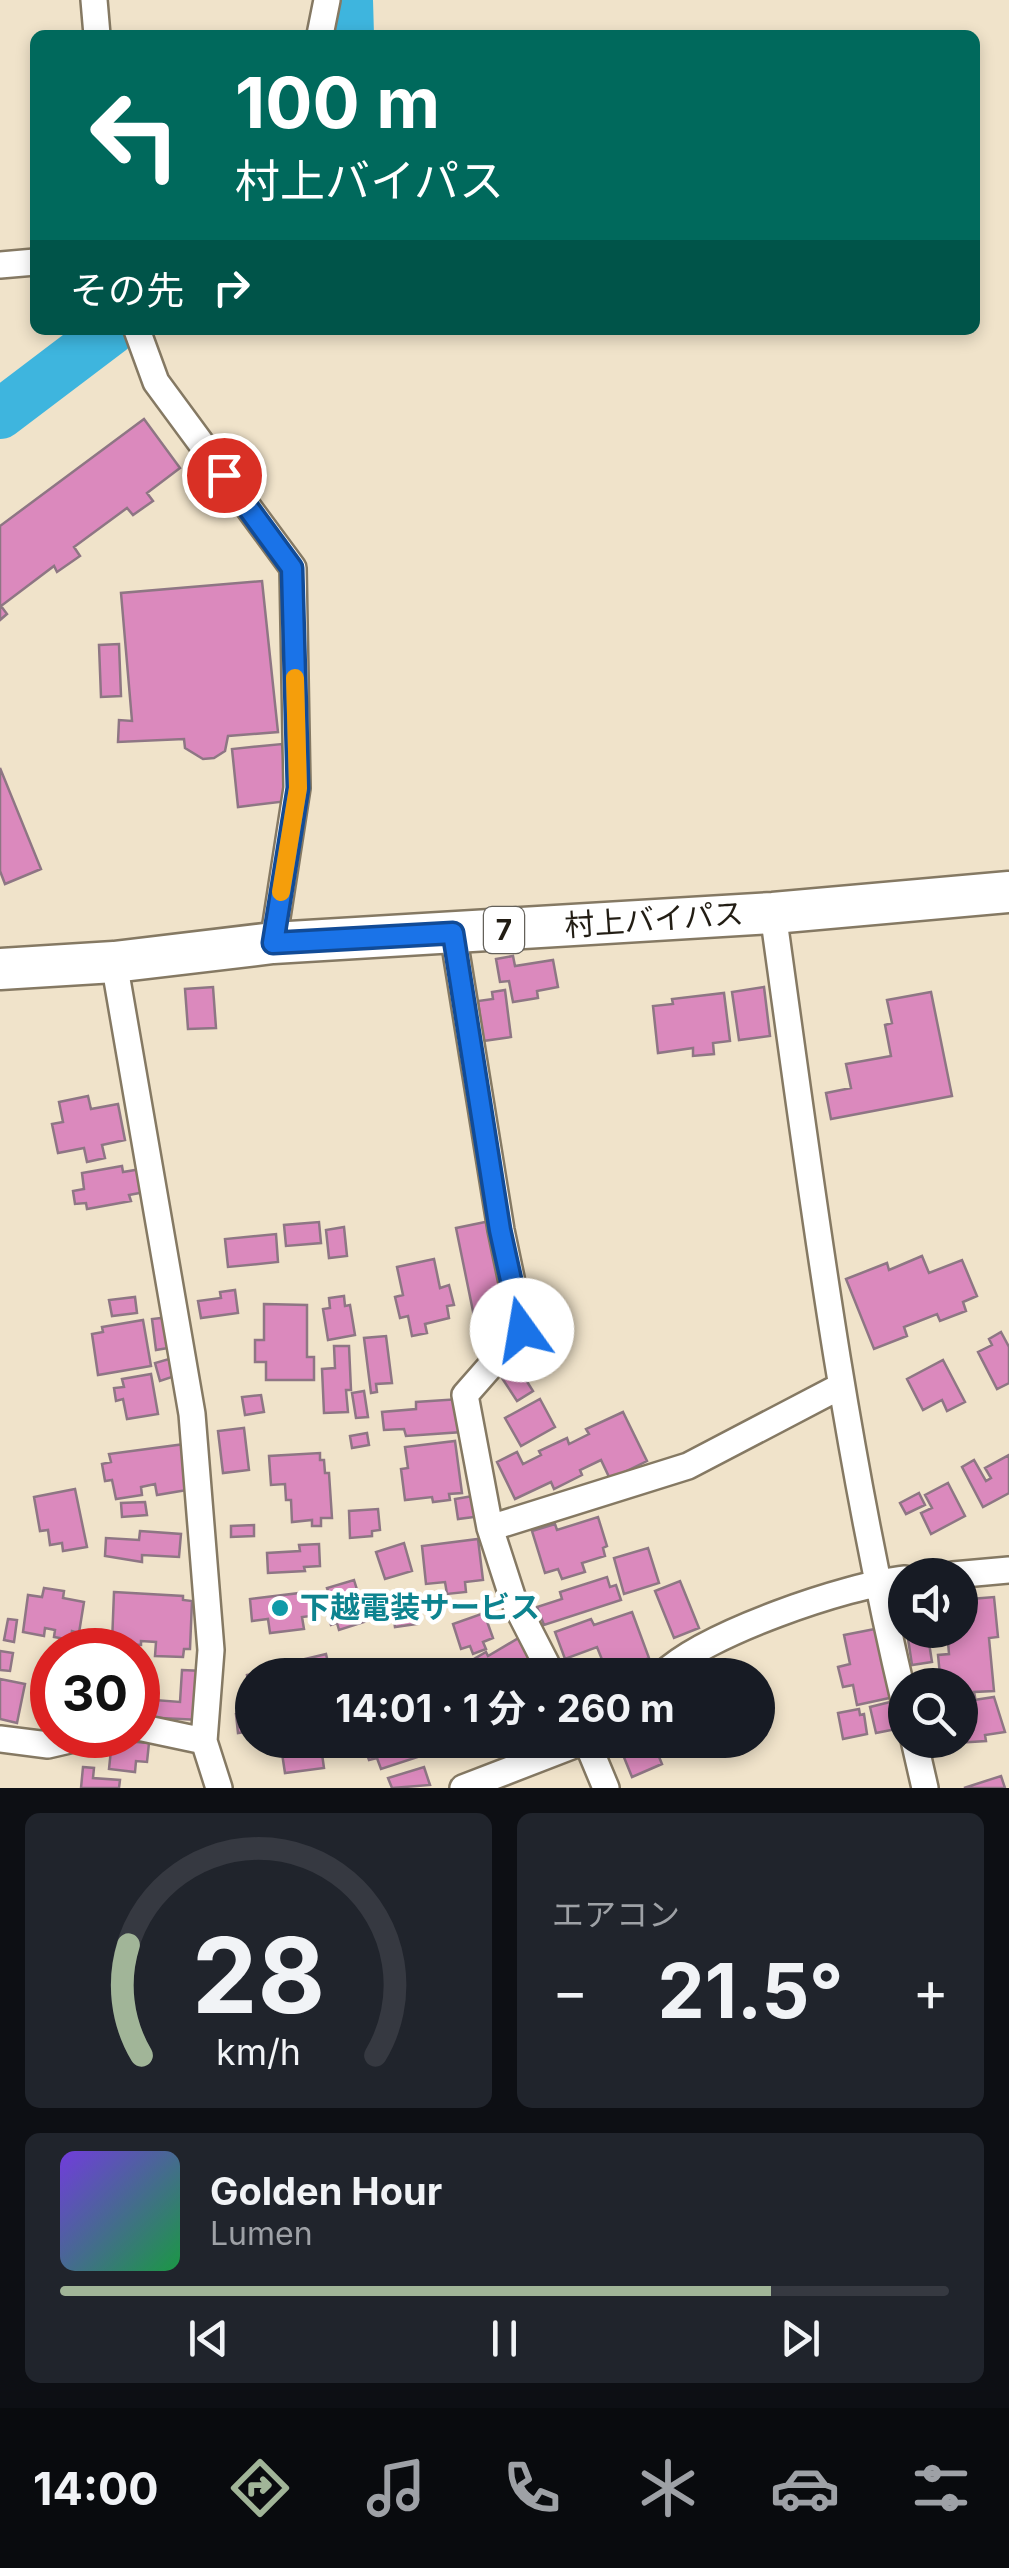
<!DOCTYPE html>
<html lang="ja">
<meta charset="utf-8">
<style>
body{margin:0;font-family:Inter,"Noto Sans JP",sans-serif;background:#20242c;color:#f1f3f6;height:100vh;display:flex;flex-direction:column;font-size:38px;white-space:nowrap}
*{box-sizing:border-box;margin:0}
p{font-size:32px;color:#9ea1a6}
.icon{flex:none;width:55px;height:55px;fill:none;stroke:currentColor;stroke-width:2;stroke-linecap:round;stroke-linejoin:round}
.map{position:relative;height:1788px;overflow:hidden}
.details{display:flex;flex-direction:column;gap:25px;padding:25px;background:#0d0f14;flex:1}
.details>*{flex:none}
.top-card{position:absolute;left:30px;top:30px;width:950px;height:305px;border-radius:15px;box-shadow:0 5px 15px #0003;background:#00695c;color:#fff;overflow:hidden}
.buttons{position:absolute;left:888px;top:1558px;display:grid;gap:20px}
.buttons a{display:grid;place-items:center;width:90px;height:90px;border-radius:50%;background:#171b24;box-shadow:0 5px 15px #0003;font-size:50px}
.speed{position:absolute;left:30px;top:1628px;display:flex;gap:20px;font-size:50px;font-weight:700;text-align:center}
.speed>*{display:grid;place-content:center;width:130px;height:130px;border-radius:50%;background:#171b24;box-shadow:0 5px 15px #0003;line-height:1}
.speed .limit{border:15px solid #d22;background:#fff;color:#111}
.pin{position:absolute;display:grid;place-items:center;width:85px;height:85px;color:#fff;margin:-42px;border:5px solid #fff;border-radius:50%;box-shadow:0 2px 10px #0007}
.me{position:absolute;width:110px;margin:-55px;rotate:347deg;stroke-linejoin:round;filter:drop-shadow(0 0 8px #0008)}
.turn{display:flex;align-items:center;gap:35px;height:210px;padding:0 40px;font-size:45px}
.turn .icon{width:130px;height:130px;stroke-width:2.5}
.turn b{display:block;font-size:70px;line-height:85px}
.then{display:flex;align-items:center;height:95px;padding:0 40px;background:#0003;gap:20px;font-size:38px}
.big{font-size:75px;font-weight:700;line-height:1.1}
.details .widget{flex:1;display:flex;flex-direction:column;justify-content:center;gap:15px;min-width:0;padding:0 35px;border-radius:15px;background:#20242c}
.details .dial{align-items:center;gap:0}
.dial svg{height:260px;overflow:visible;fill:none;stroke:#363941;stroke-width:7;stroke-linecap:round;text-anchor:middle}
.dial text{fill:#f1f3f6;stroke:none}
.song{display:flex;align-items:center;gap:30px}
.cover{width:120px;height:120px;border-radius:15px;background:linear-gradient(135deg,hsl(260 70% 55%),hsl(140 70% 35%))}
.played{height:10px;border-radius:5px;background:linear-gradient(90deg,#a1b598 80%,#363941 80%)}
.keys{display:flex;justify-content:space-around;direction:ltr}
.heat{display:flex;justify-content:space-between;align-items:center;font-size:55px;direction:ltr}
.details .tiles{flex:1;display:grid;gap:25px;grid-template-columns:1fr 1fr}
.widget:last-child{grid-column:span 2}
.trip{position:absolute;left:235px;top:1658px;width:540px;height:100px;border-radius:50px;background:#171b24;box-shadow:0 5px 15px #0003;font-weight:700;line-height:100px;text-align:center}
.dock{display:flex;height:160px;justify-content:space-around;align-items:center;background:#090b0e;color:#9ea1a6}
.dock .icon{width:70px;height:70px}
.dock .on{color:#a1b598}
.dock b{font-size:45px;color:#f1f3f6}
.map>svg:first-child{display:block}
.lines{fill:none;stroke-linecap:round;stroke-linejoin:round}
.river{stroke:#3eb5de;stroke-width:50}
.building{fill:#db89bd;stroke:#8e7684;stroke-width:2.5}
.minor-casing{stroke:#857963;stroke-width:30}
.trunk-casing{stroke:#857963;stroke-width:45}
.minor{stroke:#fff;stroke-width:25}
.trunk{stroke:#fff;stroke-width:40}
.route-casing{stroke:#114b97;stroke-width:25}
.route{stroke:#1a73e8;stroke-width:18}
.slow{stroke:#f59e0b;stroke-width:18}
.culture-dot{fill:#0f9aa8;stroke:#fff;stroke-width:4}
.labels{text-anchor:middle;stroke-width:9;stroke-linejoin:round;paint-order:stroke}
.shield{fill:#fff;stroke:#64615a;stroke-width:2.5}
.shield-label{font-size:28px;font-weight:bold;fill:#221d14}
.street-label{font-size:30px;fill:#221d14;stroke:#fff}
.culture-label{font-size:30px;font-weight:bold;fill:#0d838f;stroke:#fff;text-anchor:start}
</style>
<div class="map">
<svg width="1009" height="1788" viewBox="0 0 1009 1788">
<rect width="100%" height="100%" fill="#f0e3ca"/>
<g class="lines">
<path class="river" d="M 348,0 L 349,35
M 0,414 L 111,330"/>
</g>
<path class="building" d="M 144,419 L 180,468 L 147,493 L 153,501 L 133,515 L 127,508 L 74,547 L 80,556 L 57,572 L 54,566 L 1,606 L 7,614 L 0,620 L 0,526 Z
M 262,581 L 278,732 L 228,736 L 225,751 L 214,758 L 203,759 L 185,748 L 184,739 L 118,742 L 119,720 L 132,721 L 121,593 Z
M 119,644 L 121,696 L 101,697 L 99,645 Z
M 282,744 L 288,801 L 238,807 L 232,749 Z
M 0,768 L 41,869 L 5,884 L 0,871 Z
M 513,956 L 515,966 L 553,960 L 558,987 L 537,991 L 538,998 L 513,1002 L 509,981 L 500,982 L 496,959 Z
M 213,987 L 216,1028 L 188,1029 L 185,989 Z
M 764,987 L 770,1036 L 739,1040 L 732,992 Z
M 505,990 L 511,1037 L 483,1041 L 478,1001 L 493,999 L 492,992 Z
M 931,992 L 952,1096 L 831,1119 L 826,1093 L 851,1088 L 846,1064 L 891,1056 L 885,1025 L 892,1023 L 887,1000 Z
M 724,993 L 730,1041 L 713,1043 L 714,1054 L 693,1056 L 693,1048 L 658,1053 L 653,1006 L 673,1004 L 672,999 Z
M 88,1096 L 91,1109 L 118,1104 L 125,1140 L 102,1145 L 105,1158 L 87,1162 L 84,1148 L 58,1153 L 52,1124 L 63,1122 L 59,1102 Z
M 122,1166 L 123,1172 L 141,1169 L 145,1192 L 129,1195 L 131,1201 L 87,1209 L 86,1203 L 75,1204 L 73,1191 L 84,1189 L 82,1173 Z
M 490,1221 L 510,1319 L 476,1326 L 456,1228 Z
M 319,1222 L 321,1243 L 286,1246 L 284,1225 Z
M 344,1227 L 347,1256 L 329,1258 L 326,1230 Z
M 276,1234 L 278,1262 L 228,1267 L 225,1239 Z
M 922,1256 L 929,1273 L 962,1260 L 977,1296 L 963,1302 L 966,1311 L 940,1321 L 937,1314 L 904,1327 L 907,1336 L 874,1349 L 846,1279 L 887,1263 L 889,1270 Z
M 434,1259 L 440,1288 L 449,1285 L 454,1305 L 447,1306 L 449,1318 L 425,1324 L 427,1333 L 412,1336 L 408,1316 L 400,1318 L 395,1297 L 403,1295 L 397,1267 Z
M 235,1290 L 238,1313 L 201,1318 L 198,1301 L 221,1298 L 220,1292 Z
M 344,1296 L 345,1306 L 350,1305 L 355,1335 L 328,1340 L 323,1309 L 330,1308 L 329,1298 Z
M 135,1297 L 137,1313 L 112,1316 L 109,1300 Z
M 264,1304 L 307,1305 L 307,1357 L 314,1357 L 314,1380 L 266,1380 L 266,1362 L 255,1362 L 255,1340 L 264,1340 Z
M 170,1317 L 174,1347 L 156,1350 L 152,1319 Z
M 143,1320 L 151,1366 L 98,1375 L 92,1334 L 103,1332 L 102,1327 Z
M 1001,1332 L 1009,1347 L 1009,1383 L 997,1389 L 978,1352 L 992,1345 L 989,1339 Z
M 386,1336 L 392,1383 L 376,1384 L 377,1392 L 371,1393 L 364,1338 Z
M 334,1346 L 349,1346 L 351,1390 L 346,1390 L 348,1412 L 324,1413 L 322,1369 L 335,1368 Z
M 169,1359 L 175,1376 L 160,1381 L 155,1363 Z
M 943,1360 L 965,1402 L 947,1411 L 942,1400 L 923,1410 L 907,1379 Z
M 514,1361 L 533,1391 L 517,1401 L 498,1372 Z
M 151,1374 L 158,1414 L 127,1419 L 123,1399 L 116,1401 L 114,1388 L 124,1387 L 122,1379 Z
M 364,1391 L 368,1417 L 356,1418 L 352,1393 Z
M 261,1395 L 264,1412 L 245,1415 L 242,1397 Z
M 460,1399 L 462,1432 L 406,1436 L 404,1429 L 384,1430 L 382,1412 L 416,1409 L 416,1402 Z
M 540,1399 L 555,1427 L 521,1446 L 505,1418 Z
M 623,1412 L 647,1461 L 610,1479 L 601,1460 L 580,1470 L 582,1475 L 554,1489 L 551,1482 L 515,1499 L 497,1462 L 517,1452 L 523,1464 L 541,1455 L 539,1451 L 567,1438 L 569,1444 L 589,1434 L 586,1429 Z
M 244,1428 L 249,1470 L 223,1473 L 218,1431 Z
M 367,1433 L 369,1445 L 352,1448 L 350,1436 Z
M 455,1441 L 462,1493 L 449,1494 L 450,1500 L 433,1502 L 432,1497 L 405,1500 L 401,1469 L 408,1468 L 405,1447 Z
M 185,1444 L 193,1489 L 157,1495 L 155,1484 L 141,1487 L 142,1495 L 116,1499 L 112,1480 L 105,1481 L 102,1464 L 111,1462 L 109,1454 Z
M 320,1453 L 320,1460 L 324,1460 L 325,1473 L 329,1473 L 332,1518 L 321,1518 L 321,1526 L 312,1526 L 312,1520 L 292,1522 L 291,1500 L 286,1500 L 285,1484 L 271,1485 L 269,1456 Z
M 1009,1455 L 1009,1493 L 983,1507 L 962,1467 L 974,1460 L 986,1481 L 991,1478 L 985,1468 Z
M 948,1483 L 965,1516 L 931,1534 L 921,1513 L 932,1508 L 925,1495 Z
M 75,1489 L 87,1547 L 63,1551 L 62,1543 L 50,1545 L 48,1530 L 40,1531 L 34,1497 Z
M 919,1493 L 925,1505 L 906,1514 L 900,1503 Z
M 479,1495 L 482,1516 L 458,1519 L 455,1499 Z
M 145,1502 L 147,1515 L 122,1517 L 121,1503 Z
M 378,1509 L 380,1530 L 372,1531 L 372,1536 L 350,1538 L 349,1511 Z
M 598,1517 L 607,1546 L 603,1548 L 605,1556 L 582,1563 L 585,1572 L 562,1579 L 558,1569 L 545,1573 L 532,1531 L 555,1524 L 557,1530 Z
M 254,1525 L 254,1536 L 231,1537 L 231,1526 Z
M 140,1531 L 181,1534 L 179,1557 L 142,1555 L 142,1562 L 105,1556 L 106,1538 L 139,1540 Z
M 478,1539 L 483,1580 L 465,1582 L 466,1592 L 447,1594 L 445,1582 L 426,1584 L 422,1546 Z
M 404,1543 L 412,1571 L 385,1579 L 376,1552 Z
M 319,1544 L 320,1566 L 304,1567 L 305,1571 L 268,1573 L 267,1553 L 300,1551 L 299,1545 Z
M 648,1548 L 659,1583 L 624,1594 L 614,1558 Z
M 607,1577 L 610,1587 L 616,1585 L 621,1600 L 544,1625 L 537,1607 L 562,1599 L 560,1592 Z
M 354,1580 L 359,1596 L 372,1591 L 377,1605 L 369,1608 L 371,1613 L 362,1616 L 364,1622 L 339,1630 L 337,1623 L 331,1625 L 327,1613 L 335,1611 L 327,1588 Z
M 680,1581 L 699,1628 L 674,1638 L 655,1591 Z
M 44,1588 L 64,1591 L 63,1598 L 84,1602 L 79,1633 L 72,1631 L 71,1640 L 54,1637 L 55,1630 L 45,1628 L 44,1636 L 23,1632 L 28,1595 L 42,1597 Z
M 114,1592 L 183,1596 L 183,1600 L 192,1601 L 190,1649 L 184,1649 L 183,1657 L 155,1656 L 156,1642 L 141,1641 L 141,1645 L 112,1643 Z
M 308,1592 L 311,1616 L 302,1617 L 304,1629 L 270,1633 L 268,1619 L 252,1621 L 250,1599 Z
M 994,1597 L 998,1637 L 989,1638 L 994,1691 L 974,1692 L 975,1697 L 961,1698 L 960,1685 L 941,1685 L 938,1655 L 949,1654 L 948,1642 L 942,1642 L 941,1630 L 960,1630 L 960,1622 L 973,1621 L 971,1599 Z
M 415,1610 L 417,1624 L 395,1627 L 393,1613 Z
M 632,1612 L 649,1658 L 640,1662 L 645,1675 L 598,1675 L 595,1665 L 603,1662 L 597,1647 L 565,1659 L 555,1632 L 591,1619 L 594,1625 Z
M 484,1613 L 493,1638 L 483,1642 L 486,1649 L 473,1654 L 470,1646 L 461,1649 L 453,1624 Z
M 8,1619 L 17,1620 L 14,1642 L 4,1640 Z
M 880,1628 L 894,1697 L 857,1705 L 853,1685 L 843,1687 L 838,1667 L 850,1664 L 844,1635 Z
M 927,1630 L 932,1662 L 912,1665 L 907,1632 Z
M 522,1636 L 546,1675 L 484,1675 L 474,1659 L 486,1652 L 488,1656 Z
M 0,1651 L 13,1653 L 10,1671 L 0,1670 Z
M 326,1654 L 331,1675 L 305,1675 L 301,1660 Z
M 297,1663 L 298,1675 L 252,1675 L 252,1697 L 250,1697 L 247,1675 L 258,1673 L 258,1669 Z
M 182,1670 L 203,1671 L 200,1720 L 141,1717 L 142,1699 L 180,1702 Z
M 0,1679 L 25,1684 L 17,1723 L 0,1719 Z
M 994,1697 L 1005,1732 L 985,1735 L 986,1741 L 955,1743 L 954,1740 L 960,1740 L 960,1714 L 976,1711 L 974,1700 Z
M 894,1701 L 901,1728 L 876,1733 L 870,1707 Z
M 859,1709 L 860,1715 L 864,1714 L 867,1734 L 843,1739 L 838,1713 Z
M 252,1711 L 252,1731 L 238,1733 L 236,1714 Z
M 112,1740 L 149,1743 L 147,1762 L 136,1761 L 135,1772 L 109,1769 Z
M 280,1740 L 320,1740 L 324,1768 L 285,1773 Z
M 362,1740 L 426,1740 L 430,1753 L 381,1769 L 377,1758 L 369,1760 Z
M 459,1740 L 488,1740 L 491,1749 L 464,1756 Z
M 642,1741 L 646,1751 L 655,1747 L 662,1764 L 632,1777 L 621,1750 Z
M 83,1767 L 94,1768 L 93,1778 L 120,1780 L 119,1788 L 81,1788 Z
M 424,1767 L 430,1785 L 392,1788 L 388,1778 Z
M 1001,1776 L 1005,1788 L 964,1788 Z"/>
<g class="lines">
<g class="minor-casing">
<path id="minor" d="M 94,0 L 97,35
M 320,35 L 327,0
M 0,265 L 35,262
M 137,330 L 156,382 L 293,568 L 297,788 L 273,943
M 773,913 C 810,1178 843,1444 905,1704
M 453,933 L 501,1230 L 522,1330 L 465,1395 L 490,1528 L 513,1599 L 552,1675
M 114,962 L 192,1414 L 211,1650 L 204,1741
M 490,1528 L 688,1466 L 841,1386
M 953,1575 L 1009,1570
M 662,1675 C 704,1634 847,1585 905,1579
M 138,1727 L 204,1741 L 219,1788
M 0,1739 L 48,1745 L 91,1735
M 586,1740 L 606,1788
M 914,1740 L 925,1788
M 463,1788 L 587,1740"/>
</g>
<g class="trunk-casing">
<path id="trunk" d="M 0,969 L 114,962 L 273,943 L 773,913 L 1009,892"/>
</g>
<use href="#minor" class="minor"/>
<use href="#trunk" class="trunk"/>
</g>
<g class="lines">
<g class="route-casing">
<path id="route" d="M 224,475 L 292,568 L 298,788 L 273,943 L 453,933 L 500,1230 L 522,1330"/>
</g>
<use href="#route" class="route"/>
<path class="slow" d="M 281,892 L 298,788 L 295,678"/>
</g>
<circle class="culture-dot" cx="280" cy="1608" r="10"/>
<g class="labels">
<rect class="shield" x="484" y="907" width="40" height="46" rx="8"/>
<g class="shield-label">
<text x="504" y="940">7</text>
</g>
<g class="street-label">
<text transform="translate(654 920) rotate(-4)" y="10">村上バイパス</text>
</g>
<g class="culture-label">
<text x="300" y="1618">下越電装サービス</text>
</g>
</g>
</svg>
<div class="buttons">
<a><svg class="icon" aria-label="sound" viewBox="0 0 24 24"><path d="M4 9h4l5-4v14l-5-4H4zM17 9q2 3 0 6"/></svg></a>
<a><svg class="icon" aria-label="search" viewBox="0 0 24 24"><circle cx="10" cy="10" r="6"/><path d="M15 15l6 6"/></svg></a>
</div>
<div class="speed"><div class="limit">30</div></div>
<div class="pin" style="left:224px;top:475px;background:#d93025"><svg class="icon" aria-label="arrive" viewBox="0 0 24 24"><path d="M6 21V4h12l-3 4 3 4H6"/></svg></div>
<svg class="me" style="left:522px;top:1330px" viewBox="-20 -20 40 40"><circle r="19" fill="#fff"/><path d="M0-13L10 11 0 6-10 11z" fill="#1a73e8"/></svg>
<div class="trip">14:01 · 1 分 · 260 m</div>
<div class="top-card">
<div class="turn"><svg class="icon" aria-label="left" viewBox="0 0 24 24"><path d="M17 20v-9H6M10 6l-5 5 5 5"/></svg><div><b>100 m</b>村上バイパス</div></div>
<div class="then">その先<svg class="icon" aria-label="right" viewBox="0 0 24 24"><path d="M7 20v-9h11M14 6l5 5-5 5"/></svg></div>
</div>
</div>
<section class="details">
<div class="tiles">
<div class="widget dial"><svg viewBox="0 0 100 80">
<path d="M14 69A42 42 0 1 1 86 69"/>
<path d="M14 69A42 42 0 0 1 10 35" stroke="#a1b598"/>
<text x="50" y="56" font-size="32" font-weight="700">28</text>
<text x="50" y="72" font-size="11">km/h</text>
</svg></div>
<div class="widget"><p>エアコン</p>
<div class="heat"><a>−</a><b class="big">21.5°</b><a>+</a></div>
</div>
<div class="widget">
<div class="song"><i class="cover"></i><div><b>Golden Hour</b><p>Lumen</p></div></div>
<div class="played"></div>
<div class="keys"><svg class="icon" aria-label="previous" viewBox="0 0 24 24"><path d="M18 5L8 12l10 7zM5 5v14"/></svg><svg class="icon" aria-label="pause" viewBox="0 0 24 24"><path d="M8 5v14M16 5v14"/></svg><svg class="icon" aria-label="next" viewBox="0 0 24 24"><path d="M6 5l10 7-10 7zM19 5v14"/></svg></div>
</div>
</div>
</section>
<nav class="dock">
<b>14:00</b>
<svg class="icon on" aria-label="directions" viewBox="0 0 24 24"><path d="M12 3l9 9-9 9-9-9zM9 14v-3h6M13 9l2 2-2 2"/></svg>
<svg class="icon" aria-label="music" viewBox="0 0 24 24"><path d="M9 18V5l10-2v13"/><circle cx="6" cy="18" r="3"/><circle cx="16" cy="16" r="3"/></svg>
<svg class="icon" aria-label="phone" viewBox="0 0 24 24"><path d="M5 4h4l2 5-3 2q2 4 5 5l2-3 5 2v4C11 20 4 13 5 4z"/></svg>
<svg class="icon" aria-label="climate" viewBox="0 0 24 24"><path d="M12 3v18M4 7l16 10M4 17L20 7"/></svg>
<svg class="icon" aria-label="car" viewBox="0 0 24 24"><path d="M5 17H2v-5l4-1 3-4h7l3 4 3 1v5h-3M9 17h6M6 11h13"/><circle cx="7" cy="17" r="2"/><circle cx="17" cy="17" r="2"/></svg>
<svg class="icon" aria-label="filters" viewBox="0 0 24 24"><path d="M4 7h16M4 17h16"/><circle cx="9" cy="7" r="2"/><circle cx="15" cy="17" r="2"/></svg>
</nav>
